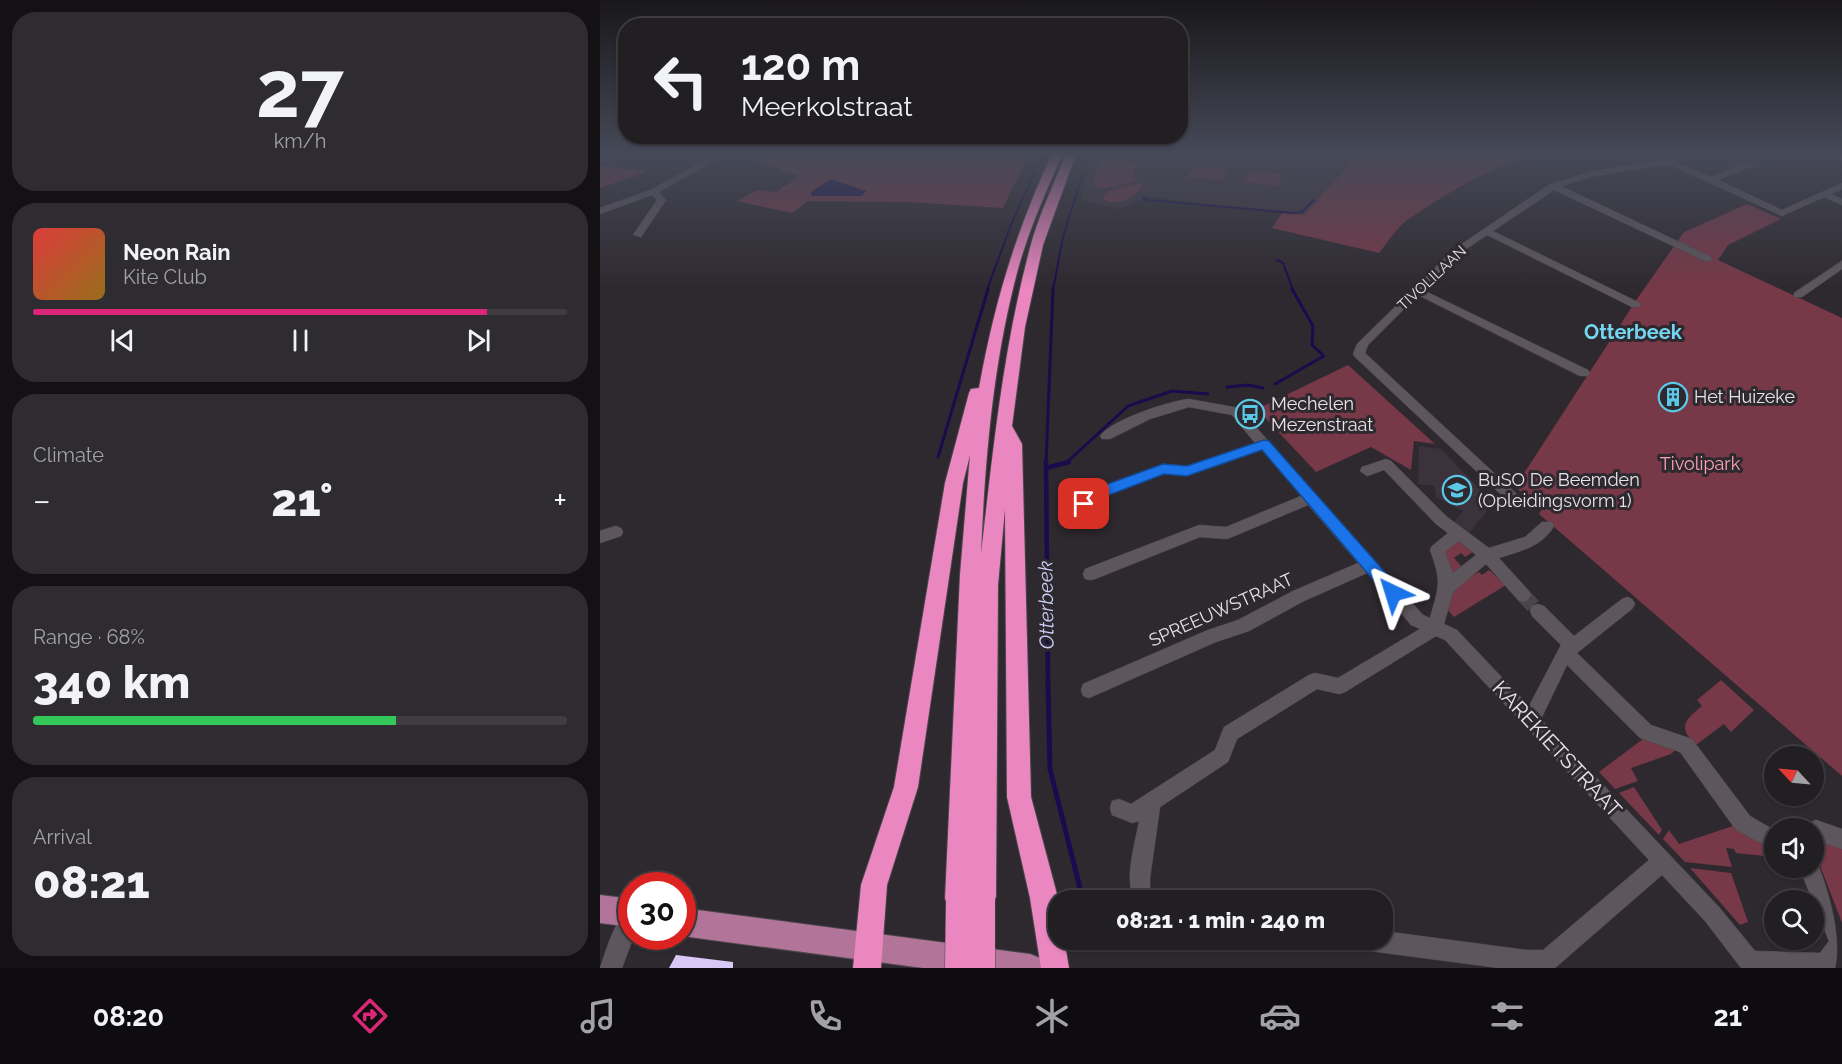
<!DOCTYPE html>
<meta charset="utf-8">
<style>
body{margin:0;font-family:Raleway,sans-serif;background:#2e2c30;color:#f1f3f6;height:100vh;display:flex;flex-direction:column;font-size:22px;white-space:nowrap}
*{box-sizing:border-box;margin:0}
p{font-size:20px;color:#a2a2a6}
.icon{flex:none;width:33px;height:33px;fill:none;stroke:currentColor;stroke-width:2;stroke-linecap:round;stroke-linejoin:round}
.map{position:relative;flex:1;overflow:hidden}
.sheet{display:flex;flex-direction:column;gap:12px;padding:12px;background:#131113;width:600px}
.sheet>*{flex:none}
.hud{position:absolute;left:18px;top:18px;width:570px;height:126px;border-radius:24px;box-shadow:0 2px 4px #0004,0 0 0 2px #3f3d41;background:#221f23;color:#f1f3f6;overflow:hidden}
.needle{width:39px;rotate:296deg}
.buttons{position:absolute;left:1164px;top:746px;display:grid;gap:12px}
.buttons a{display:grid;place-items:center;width:60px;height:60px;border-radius:50%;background:#221f23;box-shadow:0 2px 4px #0004,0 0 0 2px #3f3d41;font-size:30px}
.speed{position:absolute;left:18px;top:872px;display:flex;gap:12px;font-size:30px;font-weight:700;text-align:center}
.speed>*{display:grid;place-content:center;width:78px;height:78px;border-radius:50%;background:#221f23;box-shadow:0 2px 4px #0004,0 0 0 2px #3f3d41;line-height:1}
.speed .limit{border:9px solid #d22;background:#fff;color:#111}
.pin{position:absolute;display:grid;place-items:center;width:51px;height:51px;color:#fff;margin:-26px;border-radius:12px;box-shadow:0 3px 9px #0006}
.me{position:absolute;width:66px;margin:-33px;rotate:319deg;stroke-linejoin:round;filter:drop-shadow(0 0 4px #0008)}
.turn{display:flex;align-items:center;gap:21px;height:126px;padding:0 24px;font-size:27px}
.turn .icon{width:78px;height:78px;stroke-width:2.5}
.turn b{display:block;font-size:42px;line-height:51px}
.big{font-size:45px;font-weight:800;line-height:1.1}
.sheet .tile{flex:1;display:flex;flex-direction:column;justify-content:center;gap:9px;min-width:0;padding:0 21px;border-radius:24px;background:#2e2c30}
.sheet .dial{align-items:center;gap:0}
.dial b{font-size:78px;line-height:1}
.song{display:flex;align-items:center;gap:18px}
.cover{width:72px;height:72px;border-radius:9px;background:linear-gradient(135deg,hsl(0 70% 55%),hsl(40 70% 35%))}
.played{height:6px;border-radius:3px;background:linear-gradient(90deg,#db2777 85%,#3f3d41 85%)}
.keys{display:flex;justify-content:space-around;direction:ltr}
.heat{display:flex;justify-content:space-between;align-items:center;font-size:33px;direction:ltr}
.charge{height:9px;border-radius:4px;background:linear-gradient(90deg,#34c759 68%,#3f3d41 0)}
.trip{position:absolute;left:448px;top:890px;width:345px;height:60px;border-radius:24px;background:#221f23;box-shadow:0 2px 4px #0004,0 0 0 2px #3f3d41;font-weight:800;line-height:60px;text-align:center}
.tabs{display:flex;height:96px;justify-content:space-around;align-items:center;background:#0e0c0e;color:#a2a2a6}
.tabs .icon{width:42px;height:42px}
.tabs .active{color:#db2777}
.tabs b{font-size:27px;color:#f1f3f6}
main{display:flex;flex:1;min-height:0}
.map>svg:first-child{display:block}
.built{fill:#3c323c}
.green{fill:#773847}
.water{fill:#180c4c}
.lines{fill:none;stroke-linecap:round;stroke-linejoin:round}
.stream-far3{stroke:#180c4c;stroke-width:2}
.stream-far2{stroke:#180c4c;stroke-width:3}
.stream-far1{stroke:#180c4c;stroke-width:4.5}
.stream{stroke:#180c4c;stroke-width:5}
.building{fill:#d9c7f5}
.minor-tunnel{stroke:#4a454b;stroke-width:15;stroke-dasharray:15 8;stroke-linecap:butt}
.minor-casing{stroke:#4c484d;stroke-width:1}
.major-casing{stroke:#4c484d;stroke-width:2}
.highway-casing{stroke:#4c484d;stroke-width:2}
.minor{fill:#5d575d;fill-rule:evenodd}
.major{fill:#b27498;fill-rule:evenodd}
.highway{fill:#eb87c0;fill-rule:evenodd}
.highway-bridge-casing{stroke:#4c484d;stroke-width:27;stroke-linecap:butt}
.highway-bridge{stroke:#eb87c0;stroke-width:26}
.route{fill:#1a73e8;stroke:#114b97;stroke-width:1.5}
.labels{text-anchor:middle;stroke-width:6;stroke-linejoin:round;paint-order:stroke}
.far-street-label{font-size:15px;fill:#e7e3e7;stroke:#2e292f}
.poi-label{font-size:18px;fill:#e7e3e7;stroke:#2e292f;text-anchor:start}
.park-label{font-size:18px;fill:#fda1b4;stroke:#2e292f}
.street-label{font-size:18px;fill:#e7e3e7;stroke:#2e292f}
.neighbourhood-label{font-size:20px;font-weight:bold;fill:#74d7f2;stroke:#2e292f}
.water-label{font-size:20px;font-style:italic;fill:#ced1f9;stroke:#2e292f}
.near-street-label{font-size:21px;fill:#e7e3e7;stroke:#2e292f}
</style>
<main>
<section class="sheet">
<div class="tile dial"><b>27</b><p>km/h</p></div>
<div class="tile">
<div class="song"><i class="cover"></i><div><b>Neon Rain</b><p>Kite Club</p></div></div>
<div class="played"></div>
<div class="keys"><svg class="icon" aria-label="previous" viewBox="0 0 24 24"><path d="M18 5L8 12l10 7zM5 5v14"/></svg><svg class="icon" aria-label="pause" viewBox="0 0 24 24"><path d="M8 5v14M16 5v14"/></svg><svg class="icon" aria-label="next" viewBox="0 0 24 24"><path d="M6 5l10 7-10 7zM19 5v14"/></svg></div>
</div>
<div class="tile"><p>Climate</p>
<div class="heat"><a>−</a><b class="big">21°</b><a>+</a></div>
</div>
<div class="tile"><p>Range · 68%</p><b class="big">340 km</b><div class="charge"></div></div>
<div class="tile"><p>Arrival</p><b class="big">08:21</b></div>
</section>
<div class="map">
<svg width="1242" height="968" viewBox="0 0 1242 968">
<rect width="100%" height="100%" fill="#2e292f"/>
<path class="built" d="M 495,154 L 759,154 L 704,215 L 547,197 L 519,209 L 480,199 Z
M 819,446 L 841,449 L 891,501 L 884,515 L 869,533 L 853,523 L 863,511 L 836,497 L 834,486 L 818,484 Z"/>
<path class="green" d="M 172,154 L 429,154 L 403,208 L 309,202 L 208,201 L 192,213 L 137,201 L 157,190 L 176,192 L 199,176 L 179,170 L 177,167 L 156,164 Z
M 759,154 L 937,154 C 903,159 835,200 806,221 C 796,229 787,243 779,253 L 672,228 L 682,213 L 704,215 Z
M 502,157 L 502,159 L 538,163 L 532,174 L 537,181 L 506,188 L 496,187 L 494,179 Z
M 0,166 L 49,171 L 0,188 Z
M 594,166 L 627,169 L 622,180 L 588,177 Z
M 648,171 L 682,174 L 678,186 L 643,182 Z
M 540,183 L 544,184 C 536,197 515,209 502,198 L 509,191 Z
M 1147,204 L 1181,219 L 1128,245 L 1118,260 L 1242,318 L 1242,776 L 939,514 L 942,509 L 915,487 L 1039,296 L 1084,232 Z
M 748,365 L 835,444 L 814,441 L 811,470 L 771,447 L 716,472 L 657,409 Z
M 861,539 L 873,552 L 865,557 L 861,553 L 854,558 L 862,567 L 849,575 L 841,552 Z
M 889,570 L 906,585 L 854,617 L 845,607 L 850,589 L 879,572 L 882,575 Z
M 1121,680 L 1154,710 L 1131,732 L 1124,724 L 1096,745 C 1077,727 1085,720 1102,706 L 1097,700 Z
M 1043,739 L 1078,747 L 1071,754 L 1031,768 L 1038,781 L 1015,789 L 999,772 Z
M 1034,787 L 1062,830 L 1059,835 L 1019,793 Z
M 1136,825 L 1174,848 L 1174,857 L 1136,853 L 1134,849 L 1126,848 L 1132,867 L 1085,862 L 1063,839 L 1069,830 L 1079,844 Z
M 1222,840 L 1242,847 L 1242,923 L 1214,850 Z
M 1090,868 L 1131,873 L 1148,922 L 1140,925 Z"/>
<path class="water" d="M 231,179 L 266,191 L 262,196 L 212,196 L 211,192 Z"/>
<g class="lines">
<path class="stream-far3" d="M 543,197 L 547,200 L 694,213 L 702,212 L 714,200
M 677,260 L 683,263 L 693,290
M 387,290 L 410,227 L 443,154
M 453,290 L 463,237 L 483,173"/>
<path class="stream-far2" d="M 675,384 L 724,356 L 712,345 L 713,326 L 692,289
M 627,387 L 648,385 L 663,388
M 338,457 L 388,289
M 446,464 L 453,289
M 465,464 L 528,406 L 572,391 L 608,394"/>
<path class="stream-far1" d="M 446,462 L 448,685
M 446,468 L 469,462"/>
<path class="stream" d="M 448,684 L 450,769 L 481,892"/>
</g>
<path class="building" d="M 76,955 L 133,962 L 133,968 L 69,968 Z"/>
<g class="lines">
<path class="minor-tunnel" d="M 923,595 L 938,611"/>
<g class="minor-casing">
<path id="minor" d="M 116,154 L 126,154 L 59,192 L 66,200 L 41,237 L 33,235 L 57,200 L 52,195 L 0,214 L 0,208 L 50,190 Z
M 1069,159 L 1111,177 L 1147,162 L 1153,162 L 1153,166 L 1118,180 L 1182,210 L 1242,183 L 1242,189 L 1231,194 L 1242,199 L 1242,205 L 1224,197 L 1182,216 L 1068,164 L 994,176 L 961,186 L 1111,257 L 1111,261 L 1105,261 L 954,190 L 893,231 L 1040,303 L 1040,307 L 1032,307 L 887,235 L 859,254 L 823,290 L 988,370 L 990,373 L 988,376 L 980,376 L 818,295 L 768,345 L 765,353 L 921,498 L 919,502 L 909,502 L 755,357 L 753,354 L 757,344 L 853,250 L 950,184 L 993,171 Z
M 1242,261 L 1242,269 L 1202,297 L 1194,297 L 1194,293 Z
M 589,399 L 639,408 L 823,615 L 830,618 C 839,585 842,583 830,550 L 832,546 L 848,533 L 836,524 L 784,470 L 767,476 L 760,471 L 762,467 L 786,459 L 791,461 L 846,516 L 889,548 L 925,537 L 942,522 L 952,522 L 954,526 C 942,547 920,551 899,558 L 928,590 L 931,595 L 928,600 L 923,602 L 918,600 L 886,564 L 853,592 L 844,624 L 857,630 L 929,706 L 961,645 L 932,616 L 930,611 L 932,606 L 938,604 L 944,606 L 974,636 L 1022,599 L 1027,597 L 1032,599 L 1035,604 L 1032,609 L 977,653 L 1051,725 L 1092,739 L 1150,816 L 1174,830 L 1174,850 L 1136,830 L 1080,752 L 1040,738 L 967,665 L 941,719 L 1119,907 L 1155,951 L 1220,953 L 1229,941 L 1199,867 L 1214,867 L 1214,859 L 1216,860 C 1229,890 1242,938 1235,968 L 1141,968 L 1105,921 L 1062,875 L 955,968 L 899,968 L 762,950 L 755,946 L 751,939 L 783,939 L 783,931 L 926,950 L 943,950 L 1049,860 L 845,640 L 836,636 L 745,692 L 739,694 L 717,689 L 637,739 L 628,762 L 560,807 L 550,878 L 550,889 L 555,900 L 534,900 C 524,877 535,845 539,821 L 532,823 L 512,815 L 510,808 L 512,801 L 519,799 L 531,804 L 615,750 L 624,727 L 709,675 L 715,673 L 738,678 L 820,629 L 811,625 L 767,573 L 704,601 L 649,631 L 616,642 L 489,698 L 483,696 L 481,690 L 483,684 L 608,630 L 638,620 L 693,591 L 758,563 L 708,505 L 632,537 L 627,539 L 600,537 L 495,579 L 490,580 L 485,579 L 483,574 L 485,569 L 594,527 L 599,525 L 626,527 L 701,496 L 662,450 L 587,476 L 564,474 L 493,501 L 489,508 L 479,508 L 477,504 L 483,493 L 563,464 L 587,466 L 655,443 L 632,415 L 589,407 L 550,419 L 510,439 L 502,439 L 500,436 C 511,420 569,401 589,399 ZM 859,541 L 876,555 L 853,573 L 845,552 Z
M 16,526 L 21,528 L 23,532 L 21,536 L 0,543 L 0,531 Z
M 1216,820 L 1242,829 L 1242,849 L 1219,841 L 1214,842 L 1214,828 L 1206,828 L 1209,823 Z
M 32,908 L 32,936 L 34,936 L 22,968 L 0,968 C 6,952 15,915 32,908 Z"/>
</g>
<g class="major-casing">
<path id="major" d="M 1226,154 L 1242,154 L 1242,160 L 1227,156 Z
M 0,895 L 32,899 L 32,927 L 0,923 Z
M 82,908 L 430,954 L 440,958 L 444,968 L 323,968 L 82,936 Z"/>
</g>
<g class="highway-casing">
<path id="highway" d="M 452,154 L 462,154 C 446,192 429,229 418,269 C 393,362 385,458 381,554 C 393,451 403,349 430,248 C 438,216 454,185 466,154 L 476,154 L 443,245 L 425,327 L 412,426 L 422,444 L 431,797 L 458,898 L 459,939 L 464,939 L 469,968 L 441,968 L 430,898 L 407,797 L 405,509 L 398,585 L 396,897 L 392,907 L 382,911 L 372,907 L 371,903 L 369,909 L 359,913 L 349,909 L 345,899 L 360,575 L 370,455 L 363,483 L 318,787 L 287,885 L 281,968 L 253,968 L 261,885 L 294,787 L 345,483 L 369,393 L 371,389 L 379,388 C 394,304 416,231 452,154 Z"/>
</g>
<use href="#minor" class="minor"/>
<use href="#major" class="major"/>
<use href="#highway" class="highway"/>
<g class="highway-bridge-casing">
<path id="highway-bridge" d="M 382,897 L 382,968
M 358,968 L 359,899"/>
</g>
<use href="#highway-bridge" class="highway-bridge"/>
</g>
<linearGradient id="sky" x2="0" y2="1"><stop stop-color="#19171a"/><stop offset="0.53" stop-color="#464958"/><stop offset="1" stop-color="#464958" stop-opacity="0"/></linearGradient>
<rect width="1242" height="289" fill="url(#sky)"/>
<path class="route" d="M 664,440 L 669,441 L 799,588 L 801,593 L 799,597 L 788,597 L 662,450 L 587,476 L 564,474 L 493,501 L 489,508 L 484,509 L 477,504 L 483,493 L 563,464 L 587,466 Z"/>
<defs>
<g id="building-ring" transform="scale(1.5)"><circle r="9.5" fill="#2e292f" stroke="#5ac8e6" stroke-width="1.5"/><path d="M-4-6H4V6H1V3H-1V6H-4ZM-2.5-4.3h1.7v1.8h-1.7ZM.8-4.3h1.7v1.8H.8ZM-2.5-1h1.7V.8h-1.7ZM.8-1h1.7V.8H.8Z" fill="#5ac8e6"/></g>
<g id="bus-ring" transform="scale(1.5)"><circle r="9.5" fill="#2e292f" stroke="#5ac8e6" stroke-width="1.5"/><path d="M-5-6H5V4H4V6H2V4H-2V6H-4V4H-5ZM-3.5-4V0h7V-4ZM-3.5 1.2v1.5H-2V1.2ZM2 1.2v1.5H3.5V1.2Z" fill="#5ac8e6"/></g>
<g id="school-ring" transform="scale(1.5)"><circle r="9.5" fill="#2e292f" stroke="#5ac8e6" stroke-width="1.5"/><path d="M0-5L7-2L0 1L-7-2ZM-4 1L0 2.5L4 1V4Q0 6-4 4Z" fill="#5ac8e6"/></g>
</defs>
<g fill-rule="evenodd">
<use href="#building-ring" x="1073" y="397"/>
<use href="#bus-ring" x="650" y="414"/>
<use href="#school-ring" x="857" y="490"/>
</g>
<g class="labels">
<g class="far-street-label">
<text transform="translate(832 278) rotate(-43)" y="5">TIVOLILAAN</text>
</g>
<g class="poi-label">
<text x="1094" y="403">Het Huizeke</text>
<text x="671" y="410">Mechelen<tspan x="671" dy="21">Mezenstraat</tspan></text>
<text x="878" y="486">BuSO De Beemden<tspan x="878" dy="21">(Opleidingsvorm 1)</tspan></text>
</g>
<g class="park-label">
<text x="1100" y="470">Tivolipark</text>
</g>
<g class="street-label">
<text transform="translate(621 610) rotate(-24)" y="6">SPREEUWSTRAAT</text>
</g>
<g class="neighbourhood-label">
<text x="1033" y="339">Otterbeek</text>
</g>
<g class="water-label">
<text transform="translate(446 605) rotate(-91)" y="7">Otterbeek</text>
</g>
<g class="near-street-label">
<text transform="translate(957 749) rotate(47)" y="7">KAREKIETSTRAAT</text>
</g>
</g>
</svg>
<div class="buttons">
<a><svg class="needle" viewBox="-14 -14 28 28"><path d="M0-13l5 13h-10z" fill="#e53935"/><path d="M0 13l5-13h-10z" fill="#a2a2a6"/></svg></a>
<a><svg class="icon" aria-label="sound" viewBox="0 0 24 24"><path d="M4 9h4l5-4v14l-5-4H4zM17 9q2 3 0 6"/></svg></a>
<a><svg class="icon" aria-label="search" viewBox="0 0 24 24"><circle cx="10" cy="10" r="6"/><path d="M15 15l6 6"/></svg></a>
</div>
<div class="speed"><div class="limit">30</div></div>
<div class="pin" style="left:484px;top:504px;background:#d93025"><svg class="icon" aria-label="arrive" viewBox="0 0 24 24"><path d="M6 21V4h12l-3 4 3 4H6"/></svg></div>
<svg class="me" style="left:793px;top:593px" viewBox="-20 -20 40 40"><path d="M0-17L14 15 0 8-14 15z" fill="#1a73e8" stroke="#fff" stroke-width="4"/></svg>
<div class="trip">08:21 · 1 min · 240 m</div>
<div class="hud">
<div class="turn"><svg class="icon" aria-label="left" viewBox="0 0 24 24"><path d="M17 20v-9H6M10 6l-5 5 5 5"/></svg><div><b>120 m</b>Meerkolstraat</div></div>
</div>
</div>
</main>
<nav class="tabs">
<b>08:20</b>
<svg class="icon active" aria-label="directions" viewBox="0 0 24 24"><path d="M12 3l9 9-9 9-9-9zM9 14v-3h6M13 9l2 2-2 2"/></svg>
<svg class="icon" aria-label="music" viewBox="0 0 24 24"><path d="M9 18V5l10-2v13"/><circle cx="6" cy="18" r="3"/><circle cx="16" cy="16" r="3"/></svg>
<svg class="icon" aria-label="phone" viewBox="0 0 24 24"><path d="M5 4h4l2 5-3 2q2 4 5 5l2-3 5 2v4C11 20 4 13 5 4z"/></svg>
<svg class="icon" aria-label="climate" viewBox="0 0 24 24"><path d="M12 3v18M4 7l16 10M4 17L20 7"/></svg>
<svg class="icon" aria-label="car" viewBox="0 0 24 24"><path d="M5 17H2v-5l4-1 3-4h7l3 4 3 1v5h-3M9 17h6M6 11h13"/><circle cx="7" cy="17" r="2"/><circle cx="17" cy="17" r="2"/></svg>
<svg class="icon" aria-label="filters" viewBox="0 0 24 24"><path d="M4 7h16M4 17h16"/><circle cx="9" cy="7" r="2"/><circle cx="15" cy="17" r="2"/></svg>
<b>21°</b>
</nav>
